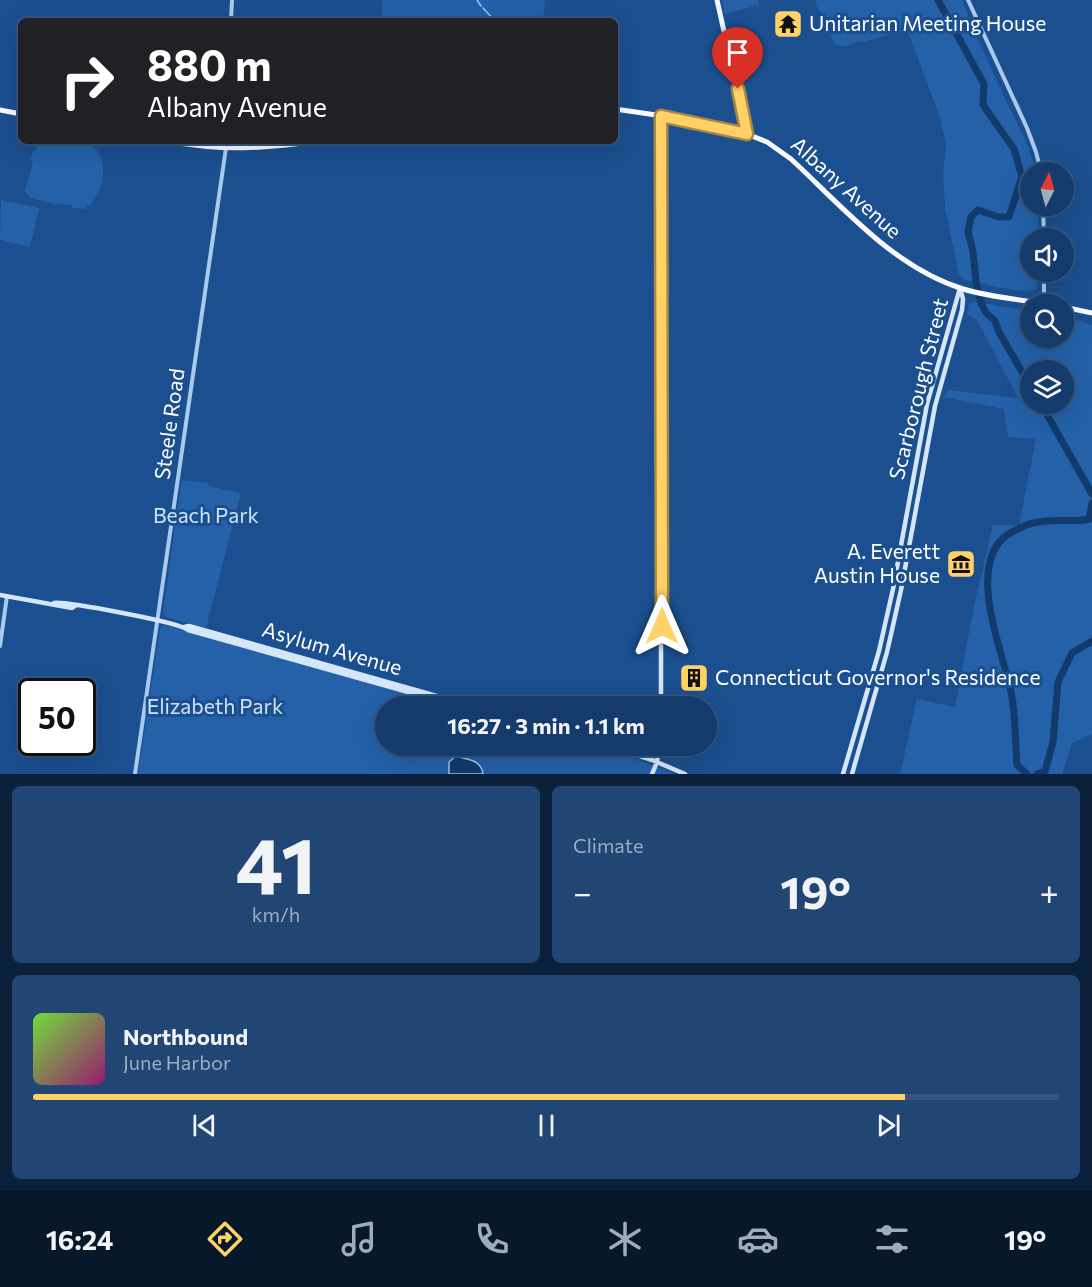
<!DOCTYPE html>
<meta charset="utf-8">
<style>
body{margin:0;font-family:Commissioner,sans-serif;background:#214673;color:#f1f3f6;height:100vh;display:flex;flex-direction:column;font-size:22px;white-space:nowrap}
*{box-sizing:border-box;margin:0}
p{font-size:20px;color:#9dadc1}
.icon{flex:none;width:33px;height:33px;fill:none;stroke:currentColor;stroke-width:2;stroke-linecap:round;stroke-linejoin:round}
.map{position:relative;height:774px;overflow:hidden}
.panel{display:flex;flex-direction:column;gap:12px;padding:12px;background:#0b203b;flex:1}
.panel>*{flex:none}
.banner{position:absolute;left:18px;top:18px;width:600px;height:126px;border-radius:9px;box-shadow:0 6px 24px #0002,0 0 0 2px #33557e;background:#202124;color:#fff;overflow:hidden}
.needle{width:39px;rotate:6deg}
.controls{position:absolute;left:1020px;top:162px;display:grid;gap:12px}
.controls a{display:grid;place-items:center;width:54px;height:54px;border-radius:50%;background:#143b6b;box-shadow:0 6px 24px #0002,0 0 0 2px #33557e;font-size:30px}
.speed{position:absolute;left:18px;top:678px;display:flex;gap:12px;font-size:30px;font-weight:700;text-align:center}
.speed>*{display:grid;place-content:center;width:78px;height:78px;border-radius:50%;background:#143b6b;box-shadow:0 6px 24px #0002,0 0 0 2px #33557e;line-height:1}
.speed .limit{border:3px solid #111;border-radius:9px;background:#fff;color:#111}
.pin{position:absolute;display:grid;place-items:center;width:51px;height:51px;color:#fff;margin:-62px -26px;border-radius:50% 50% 50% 0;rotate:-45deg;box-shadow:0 0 6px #0007}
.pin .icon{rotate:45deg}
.me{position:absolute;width:66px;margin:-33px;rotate:0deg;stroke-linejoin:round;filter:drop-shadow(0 0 4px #0008)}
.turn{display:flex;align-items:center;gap:21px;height:126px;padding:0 30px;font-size:27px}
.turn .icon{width:78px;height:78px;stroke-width:2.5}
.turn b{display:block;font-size:42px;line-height:51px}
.big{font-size:45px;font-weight:700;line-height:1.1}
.panel .card{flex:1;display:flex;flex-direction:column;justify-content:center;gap:9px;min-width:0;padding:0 21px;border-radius:9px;background:#214673}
.panel .dial{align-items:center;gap:0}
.dial b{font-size:78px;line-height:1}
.song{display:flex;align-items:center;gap:18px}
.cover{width:72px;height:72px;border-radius:9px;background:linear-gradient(135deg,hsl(100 70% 55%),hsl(320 70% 35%))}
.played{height:6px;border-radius:3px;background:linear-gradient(90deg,#ffd166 85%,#33557e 85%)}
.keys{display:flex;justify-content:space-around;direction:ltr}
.heat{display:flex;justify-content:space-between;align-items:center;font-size:33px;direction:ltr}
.panel .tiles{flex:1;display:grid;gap:12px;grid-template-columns:1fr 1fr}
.card:last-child{grid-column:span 2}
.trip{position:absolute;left:375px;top:696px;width:342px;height:60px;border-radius:30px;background:#143b6b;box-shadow:0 6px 24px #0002,0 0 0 2px #33557e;font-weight:700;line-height:60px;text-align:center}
.tabs{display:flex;height:96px;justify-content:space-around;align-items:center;background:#08182b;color:#9dadc1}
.tabs .icon{width:42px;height:42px}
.tabs .on{color:#ffd166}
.tabs b{font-size:27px;color:#f1f3f6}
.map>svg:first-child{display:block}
.green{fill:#2461a8;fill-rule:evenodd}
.water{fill:#123a6d;stroke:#9cc4f0;stroke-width:1.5}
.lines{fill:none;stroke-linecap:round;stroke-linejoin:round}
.stream{stroke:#9cc4f0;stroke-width:1.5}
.river{stroke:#123a6d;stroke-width:7}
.tertiary{stroke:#a9c9ee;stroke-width:4}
.secondary{stroke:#d6e6fa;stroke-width:4.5}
.primary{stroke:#f0f6ff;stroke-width:5}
.trunk{stroke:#f8faff;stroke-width:5}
.route-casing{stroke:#a68842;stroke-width:15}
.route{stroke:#ffd166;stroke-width:10}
.labels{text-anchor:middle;stroke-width:6;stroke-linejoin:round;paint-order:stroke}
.poi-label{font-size:21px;fill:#fff;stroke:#1b4f8f;text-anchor:start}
.street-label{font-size:21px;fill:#fff;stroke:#1b4f8f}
.park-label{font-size:21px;fill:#cfe3fa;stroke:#1b4f8f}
</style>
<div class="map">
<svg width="1092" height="774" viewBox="0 0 1092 774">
<rect width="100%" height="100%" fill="#1b4f8f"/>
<path class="green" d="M 382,0 L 545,0 L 543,21 L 382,21 Z
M 722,0 L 758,0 L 759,5 L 725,14 Z
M 815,0 L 962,0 C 975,34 990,66 1005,99 C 1017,123 1030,147 1036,172 L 1030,172 L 1030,206 L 1038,206 L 1038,238 L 1030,238 L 1030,272 L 1038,272 L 1037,289 C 1019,295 985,283 965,280 L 959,275 L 945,207 L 943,176 L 946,146 L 941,120 L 908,32 C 892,30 882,38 866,41 C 863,42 860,41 857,42 C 845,45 849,49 834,44 L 823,15 L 817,8 Z
M 38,141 C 50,141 73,138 84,142 C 112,150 105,190 90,205 L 87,205 L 86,209 L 72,208 L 72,205 L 56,204 L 30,198 L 25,191 L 33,161 L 30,159 L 34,150 L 37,150 L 38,148 L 35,147 Z
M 1,200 L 39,208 L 30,247 L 0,240 Z
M 975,302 L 1030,311 L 1030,338 L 1064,338 L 1064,316 L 1092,325 L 1092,734 L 1072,743 L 1062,774 L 900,774 L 917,699 L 955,707 L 974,606 L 993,525 L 1019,525 L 1036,439 L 1008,437 L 1004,409 L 943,397 L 948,390 L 1018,398 L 977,320 L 967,315 L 969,303 ZM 1030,370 L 1064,370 L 1064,404 L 1030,404 Z
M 183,480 L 208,483 L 208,486 L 241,493 L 206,628 L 166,617 L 163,613 L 181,482 Z
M 164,625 L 452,706 L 386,706 L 386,746 L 591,746 L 630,757 L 676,774 L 138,774 L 160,628 Z"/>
<path class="water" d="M 456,756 C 467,760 481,759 483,774 L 449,774 L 449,762 Z"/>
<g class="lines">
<path class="stream" d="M 477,0 L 481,6
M 483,8 L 495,21"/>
<path class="river" d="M 938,0 L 984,84 L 983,105 L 1014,149 L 1022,177 L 1009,217 L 999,217 L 978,210 L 971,217 L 968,232 L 973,251 L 976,282 L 981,303 L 986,313 L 995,321 L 999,332 L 1030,386
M 1041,404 L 1092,494
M 1027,774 L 1017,765 C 1015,741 1016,715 1011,692 C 1003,651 961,556 1014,531 C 1021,527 1031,523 1039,522 C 1056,518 1073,523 1089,519 L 1092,503
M 1037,774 L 1045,771 L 1053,742 L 1058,682 L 1072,653 L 1092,641"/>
<path class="tertiary" d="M 968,0 L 1027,128 L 1036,152 L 1041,172
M 231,21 L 232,0
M 1043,206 L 1044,238
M 1044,272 L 1044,304
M 0,646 L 7,596
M 135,774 L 227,141"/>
<path class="secondary" d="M 0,595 L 72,608 L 75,606
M 54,603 C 64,601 179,622 188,630 L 458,706
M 184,627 L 189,626 L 472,706
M 661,706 L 661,116
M 595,746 L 619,751
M 610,746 L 652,760 L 685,774
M 652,774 L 657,762 L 659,746
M 843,774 L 879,651 L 893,589 L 927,404 L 960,288
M 852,774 L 887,652 L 901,590 L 935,406 L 962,310 L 963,299 L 960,288"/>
<path class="primary" d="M 717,0 L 747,134"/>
<path class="trunk" d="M 615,109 L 656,115 L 747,134 L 767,142 L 791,159 C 843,207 893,267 963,289 C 990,297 1020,300 1049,304
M 0,110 L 21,114
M 166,141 C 223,151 262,149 318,141
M 1064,307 L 1092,313"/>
</g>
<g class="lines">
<g class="route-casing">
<path id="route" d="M 662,626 L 661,116 L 747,134 L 738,89"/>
</g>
<use href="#route" class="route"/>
</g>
<defs>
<g id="temple-square" transform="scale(1.5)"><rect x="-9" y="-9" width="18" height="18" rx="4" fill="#ffd166" stroke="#1b4f8f"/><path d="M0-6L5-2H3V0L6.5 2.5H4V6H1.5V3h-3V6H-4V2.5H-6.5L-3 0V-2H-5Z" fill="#111"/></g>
<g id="museum-square" transform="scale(1.5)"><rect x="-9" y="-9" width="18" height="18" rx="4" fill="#ffd166" stroke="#1b4f8f"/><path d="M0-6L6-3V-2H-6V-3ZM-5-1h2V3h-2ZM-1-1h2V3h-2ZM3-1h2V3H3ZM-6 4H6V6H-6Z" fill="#111"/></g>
<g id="building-square" transform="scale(1.5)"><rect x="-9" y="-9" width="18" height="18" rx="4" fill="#ffd166" stroke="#1b4f8f"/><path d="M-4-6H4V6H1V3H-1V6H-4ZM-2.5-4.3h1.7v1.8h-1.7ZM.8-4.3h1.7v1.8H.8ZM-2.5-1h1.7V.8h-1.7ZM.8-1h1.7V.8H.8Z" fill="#111"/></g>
</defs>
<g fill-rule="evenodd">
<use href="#temple-square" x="788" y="24"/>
<use href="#museum-square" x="961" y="564"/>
<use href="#building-square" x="694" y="678"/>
</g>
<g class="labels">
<g class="poi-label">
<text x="809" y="31">Unitarian Meeting House</text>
<text x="940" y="559" text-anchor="end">A. Everett<tspan x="940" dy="24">Austin House</tspan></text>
<text x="715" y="685">Connecticut Governor's Residence</text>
</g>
<g class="street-label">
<text transform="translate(846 188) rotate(42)" y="7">Albany Avenue</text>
<text transform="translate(919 389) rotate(-76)" y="7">Scarborough Street</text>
<text transform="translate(170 424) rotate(-82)" y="7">Steele Road</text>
<text transform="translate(332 649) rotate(16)" y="7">Asylum Avenue</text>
</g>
<g class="park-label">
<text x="206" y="523">Beach Park</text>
<text x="215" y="714">Elizabeth Park</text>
</g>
</g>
</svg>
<div class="controls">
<a><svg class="needle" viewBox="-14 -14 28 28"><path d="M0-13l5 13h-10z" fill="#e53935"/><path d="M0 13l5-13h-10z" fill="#9dadc1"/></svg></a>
<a><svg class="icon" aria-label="sound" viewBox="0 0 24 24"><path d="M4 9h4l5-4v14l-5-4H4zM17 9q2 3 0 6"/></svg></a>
<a><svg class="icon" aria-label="search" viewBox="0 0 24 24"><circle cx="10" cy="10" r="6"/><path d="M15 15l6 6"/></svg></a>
<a><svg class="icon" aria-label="layers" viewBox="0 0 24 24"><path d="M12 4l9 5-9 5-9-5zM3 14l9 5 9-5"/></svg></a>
</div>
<div class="speed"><div class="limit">50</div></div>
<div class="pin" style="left:738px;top:89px;background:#d93025"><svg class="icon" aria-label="arrive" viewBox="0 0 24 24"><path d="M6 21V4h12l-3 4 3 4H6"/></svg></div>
<svg class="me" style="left:662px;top:626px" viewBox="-20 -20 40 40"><path d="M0-17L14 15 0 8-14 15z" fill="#ffd166" stroke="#fff" stroke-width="4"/></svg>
<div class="trip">16:27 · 3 min · 1.1 km</div>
<div class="banner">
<div class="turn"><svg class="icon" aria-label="right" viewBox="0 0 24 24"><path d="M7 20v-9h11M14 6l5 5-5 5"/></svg><div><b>880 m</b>Albany Avenue</div></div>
</div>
</div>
<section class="panel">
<div class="tiles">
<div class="card dial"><b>41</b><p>km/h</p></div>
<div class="card"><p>Climate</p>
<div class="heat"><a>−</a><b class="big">19°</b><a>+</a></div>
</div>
<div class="card">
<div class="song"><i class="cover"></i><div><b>Northbound</b><p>June Harbor</p></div></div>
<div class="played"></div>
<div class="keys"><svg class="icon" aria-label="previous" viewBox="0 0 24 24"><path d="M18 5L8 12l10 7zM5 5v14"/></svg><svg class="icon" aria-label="pause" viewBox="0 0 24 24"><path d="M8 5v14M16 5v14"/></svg><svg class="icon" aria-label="next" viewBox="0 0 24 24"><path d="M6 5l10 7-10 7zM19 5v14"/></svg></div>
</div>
</div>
</section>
<nav class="tabs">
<b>16:24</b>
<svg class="icon on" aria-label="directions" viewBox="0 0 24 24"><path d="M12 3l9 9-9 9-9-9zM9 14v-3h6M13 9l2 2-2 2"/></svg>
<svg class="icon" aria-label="music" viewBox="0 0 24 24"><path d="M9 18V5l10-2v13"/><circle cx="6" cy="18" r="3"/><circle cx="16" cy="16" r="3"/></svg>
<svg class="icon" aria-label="phone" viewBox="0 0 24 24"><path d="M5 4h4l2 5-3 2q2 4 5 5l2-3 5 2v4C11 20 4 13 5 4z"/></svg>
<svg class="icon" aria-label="climate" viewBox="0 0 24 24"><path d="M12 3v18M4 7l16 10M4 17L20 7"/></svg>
<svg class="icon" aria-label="car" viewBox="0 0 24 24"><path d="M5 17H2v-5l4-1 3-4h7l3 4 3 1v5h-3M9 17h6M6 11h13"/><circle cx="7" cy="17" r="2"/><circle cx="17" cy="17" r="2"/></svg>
<svg class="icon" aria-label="filters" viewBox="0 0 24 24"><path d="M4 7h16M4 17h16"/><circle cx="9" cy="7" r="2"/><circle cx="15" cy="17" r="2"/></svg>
<b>19°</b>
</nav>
